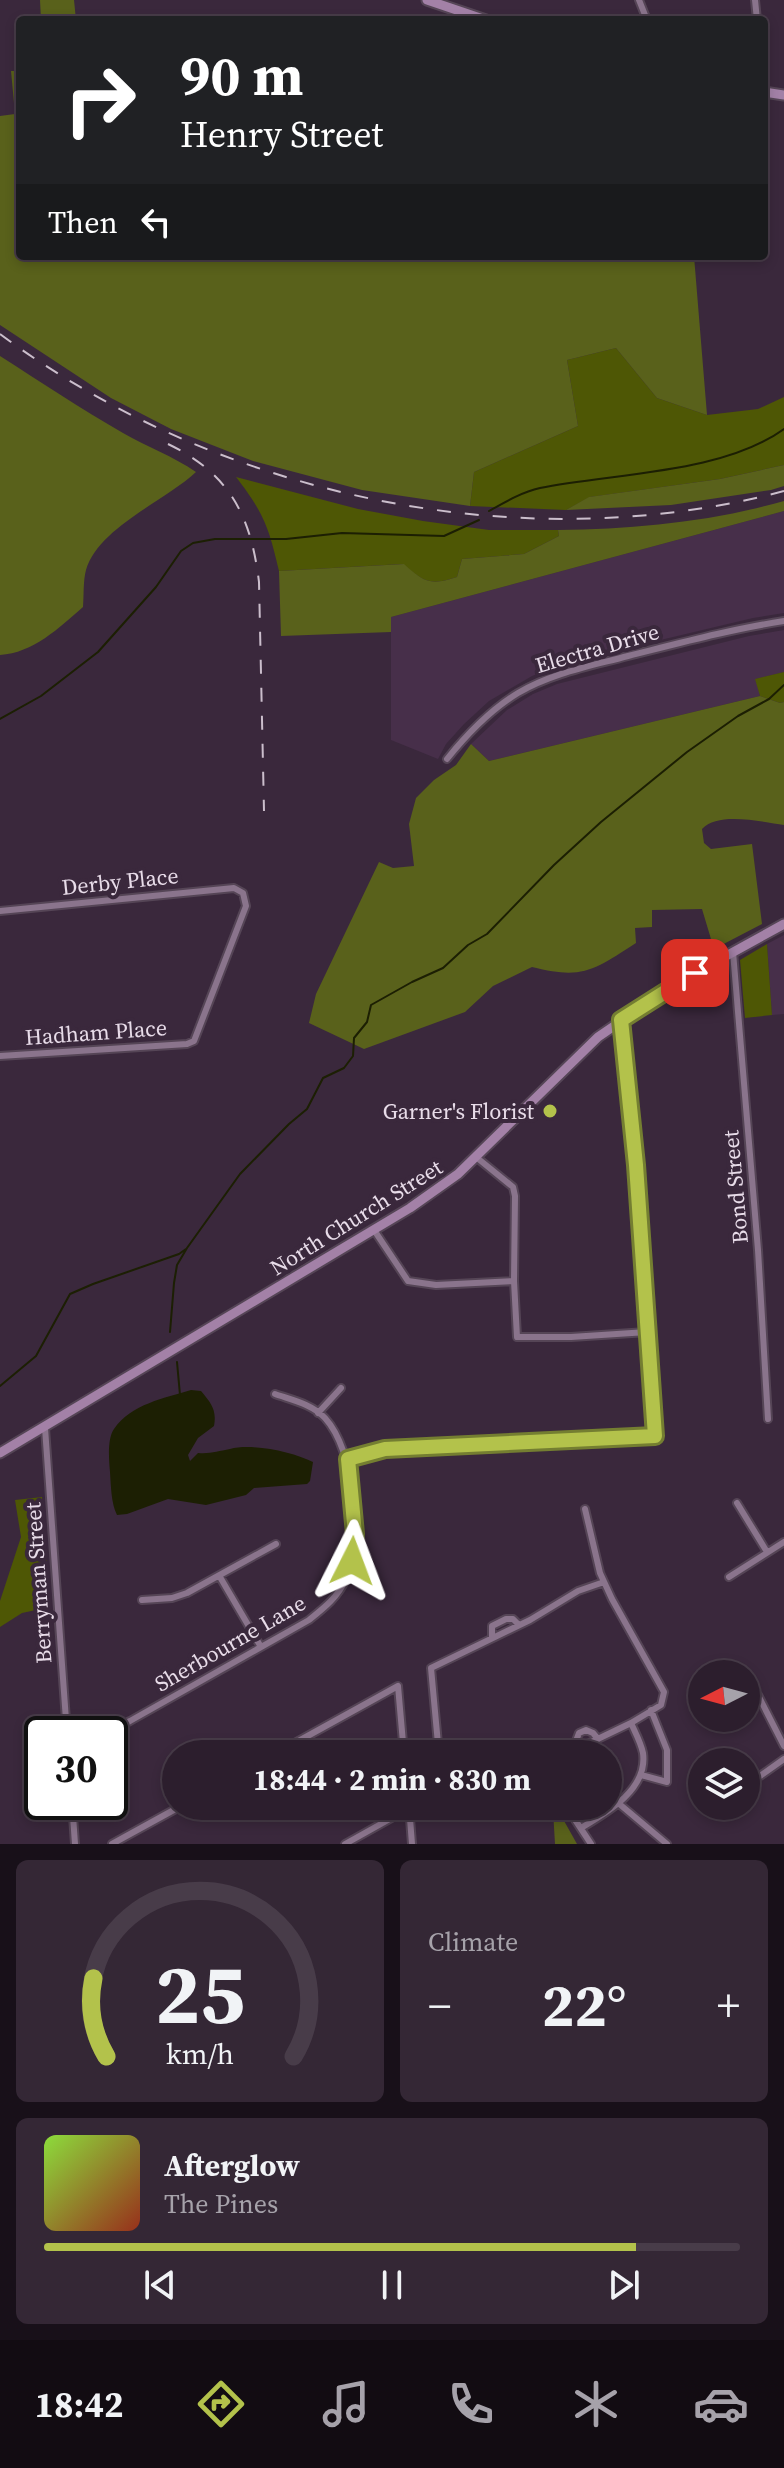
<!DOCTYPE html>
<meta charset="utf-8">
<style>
body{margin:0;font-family:"Source Serif 4",serif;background:#342735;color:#f1f3f6;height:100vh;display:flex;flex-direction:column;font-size:30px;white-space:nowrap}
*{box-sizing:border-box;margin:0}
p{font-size:26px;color:#a6a2aa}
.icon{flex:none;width:44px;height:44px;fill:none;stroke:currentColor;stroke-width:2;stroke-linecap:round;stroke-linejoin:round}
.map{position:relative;height:1844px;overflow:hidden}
.side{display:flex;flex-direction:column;gap:16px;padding:16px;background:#181019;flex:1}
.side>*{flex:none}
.top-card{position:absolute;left:16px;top:16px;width:752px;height:244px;border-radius:8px;box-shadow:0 4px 12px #0003,0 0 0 2px #483c49;background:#202124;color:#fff;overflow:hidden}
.needle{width:52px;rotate:264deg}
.controls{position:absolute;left:688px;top:1660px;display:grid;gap:16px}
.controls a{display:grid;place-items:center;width:72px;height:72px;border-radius:50%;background:#2c1e2d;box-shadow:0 4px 12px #0003,0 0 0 2px #483c49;font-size:40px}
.speed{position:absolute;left:24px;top:1716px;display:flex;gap:16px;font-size:40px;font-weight:700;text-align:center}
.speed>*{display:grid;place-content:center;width:104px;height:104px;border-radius:50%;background:#2c1e2d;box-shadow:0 4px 12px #0003,0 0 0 2px #483c49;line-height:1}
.speed .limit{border:4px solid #111;border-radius:12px;background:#fff;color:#111}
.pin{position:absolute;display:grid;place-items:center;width:68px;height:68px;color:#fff;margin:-34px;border-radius:16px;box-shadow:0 4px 12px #0006}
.me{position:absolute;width:88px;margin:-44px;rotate:3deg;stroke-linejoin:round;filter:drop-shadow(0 0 6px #0008)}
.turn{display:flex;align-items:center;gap:28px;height:168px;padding:0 32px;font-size:36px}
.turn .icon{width:104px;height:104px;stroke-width:2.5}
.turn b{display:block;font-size:56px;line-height:68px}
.then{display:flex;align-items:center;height:76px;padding:0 32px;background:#0003;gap:16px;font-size:30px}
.big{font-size:60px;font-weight:700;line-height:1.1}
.side .widget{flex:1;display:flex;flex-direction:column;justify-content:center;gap:12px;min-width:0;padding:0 28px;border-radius:12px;background:#342735}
.side .dial{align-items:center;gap:0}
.dial svg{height:208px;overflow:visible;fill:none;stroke:#483c49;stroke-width:7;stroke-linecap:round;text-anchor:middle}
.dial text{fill:#f1f3f6;stroke:none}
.song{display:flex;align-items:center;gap:24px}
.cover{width:96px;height:96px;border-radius:12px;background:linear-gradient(135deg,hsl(90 70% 55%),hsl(10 70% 35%))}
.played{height:8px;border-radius:4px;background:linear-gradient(90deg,#b3c24b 85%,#483c49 85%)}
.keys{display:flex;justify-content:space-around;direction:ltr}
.heat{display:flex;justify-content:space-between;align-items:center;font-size:44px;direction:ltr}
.side .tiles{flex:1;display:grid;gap:16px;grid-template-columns:1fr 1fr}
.widget:last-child{grid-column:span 2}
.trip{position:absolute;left:162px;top:1740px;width:460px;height:80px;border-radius:40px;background:#2c1e2d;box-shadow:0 4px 12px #0003,0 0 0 2px #483c49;font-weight:700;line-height:80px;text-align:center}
.tabs{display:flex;height:128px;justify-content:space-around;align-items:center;background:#120c12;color:#a6a2aa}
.tabs .icon{width:56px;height:56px}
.tabs .current{color:#b3c24b}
.tabs b{font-size:36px;color:#f1f3f6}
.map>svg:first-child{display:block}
.built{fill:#472f4a}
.green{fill:#4e5705}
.forest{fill:#59611b}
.water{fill:#1c1f03}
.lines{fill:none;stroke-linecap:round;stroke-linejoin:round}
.stream{stroke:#1c1f03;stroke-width:2}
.minor-casing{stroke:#554556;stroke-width:10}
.secondary-casing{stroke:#554556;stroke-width:13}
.minor{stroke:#8a748c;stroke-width:6}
.secondary{stroke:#a381a7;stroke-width:9}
.rail{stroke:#cbbecc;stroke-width:2;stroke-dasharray:14 14;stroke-linecap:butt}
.route-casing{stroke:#747e31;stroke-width:20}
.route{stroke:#b3c24b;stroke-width:14}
.poi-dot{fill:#b3c24b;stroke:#3a283c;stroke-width:3}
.labels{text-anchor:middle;stroke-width:8;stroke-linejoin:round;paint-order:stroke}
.street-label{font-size:22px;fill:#e8dce9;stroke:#3a283c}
.poi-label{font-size:22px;fill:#e8dce9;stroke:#3a283c;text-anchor:end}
</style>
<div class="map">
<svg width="784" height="1844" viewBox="0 0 784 1844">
<rect width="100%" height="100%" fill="#3a283c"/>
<path class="built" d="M 784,511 L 784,613 L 753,618 L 568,662 L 532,676 L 489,701 L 464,724 L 446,744 L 438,759 L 391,740 L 391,617 Z
M 784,630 L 784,672 L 756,679 L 760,696 L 489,761 L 471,744 L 507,710 L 533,694 L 557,684 L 749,636 Z
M 784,935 L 784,1014 L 772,1015 L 767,944 Z"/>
<path class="green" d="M 616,348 L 657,398 L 707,415 L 758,409 L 784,397 L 784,465 L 720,479 L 590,497 L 566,510 L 470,506 L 474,472 L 578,426 L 567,360 Z
M 236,477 L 358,509 L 423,521 L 489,530 L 558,530 L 559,536 L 524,554 L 462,559 L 457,577 C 430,586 424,582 403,564 L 279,571 C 269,528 264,513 236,477 Z
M 784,672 L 784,702 L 780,703 L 760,696 L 755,679 Z
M 767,944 L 772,1015 L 745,1018 L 740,960 Z
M 42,1497 L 50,1607 L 22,1613 L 0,1627 L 0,1601 L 21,1537 L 15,1500 Z"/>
<path class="forest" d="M 40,0 L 74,0 L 76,20 L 41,20 Z
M 11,71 L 20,71 L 20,256 L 694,256 L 707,415 L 657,398 L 616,348 L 567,360 L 578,426 L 474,472 L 470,506 L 362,490 L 253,461 L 171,429 L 111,398 L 0,325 L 0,116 L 15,114 Z
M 0,356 C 41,382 81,409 123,433 C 147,447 173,456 196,472 C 165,501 98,528 86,570 C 83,581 84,595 83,607 C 59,628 33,653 0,655 Z
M 784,465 L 784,486 L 771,490 L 671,505 L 566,510 L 589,497 L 720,479 Z
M 784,501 L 784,511 L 391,617 L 391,632 L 281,636 L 279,571 L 404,564 C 424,582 430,586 457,577 L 462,559 L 524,554 L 559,536 L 558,530 C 635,529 710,522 784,501 Z
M 760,696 L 780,703 L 784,702 L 784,825 C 762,822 718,811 702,829 L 704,843 L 711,849 L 752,844 L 762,924 L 714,949 L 702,909 L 652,910 L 652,927 L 635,928 L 636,943 C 594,970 583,980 532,967 L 493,986 L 465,1012 L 364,1049 L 309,1023 L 316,994 L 379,862 L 393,868 L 414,866 L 409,824 L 416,798 L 434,780 L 456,765 L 471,744 L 489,761 Z
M 553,1810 L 563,1819 L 577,1844 L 555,1844 Z"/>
<path class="water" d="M 191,1390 L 201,1391 C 211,1403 217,1410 214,1426 L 198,1438 L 188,1455 L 190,1461 L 198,1453 C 211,1454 218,1451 230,1449 C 252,1443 293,1452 313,1462 L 310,1481 L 307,1484 L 254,1488 L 246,1495 L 206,1505 L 168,1499 L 127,1514 L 117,1515 C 111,1503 111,1486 110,1472 C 109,1460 107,1439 114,1429 C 131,1404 165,1398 191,1390 Z"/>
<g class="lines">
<path class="stream" d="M 489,511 C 505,502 522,492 540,488 C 614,473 722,474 784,429
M 0,719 L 41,696 L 98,652 L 156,587 L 181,551 L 193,543 L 215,539 L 286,539 L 342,533 L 444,536 L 479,520
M 170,1332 L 174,1283 L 177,1265 L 187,1248 L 240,1174 L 289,1124 L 307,1109 L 323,1078 L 344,1068 L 353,1056 L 354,1038 L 367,1022 L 371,1005 L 412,982 L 443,968 L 468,945 L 487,934 L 554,865 L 601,822 L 687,752 L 738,716 L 769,699 L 784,685
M 177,1362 L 180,1395
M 0,1386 L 36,1356 L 70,1294 L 93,1284 L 179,1254 L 186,1249"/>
<g class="minor-casing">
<path id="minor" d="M 639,0 L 647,20
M 755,0 L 757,20
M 447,759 C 467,734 490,710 518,693 C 552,673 591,666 628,656 C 680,643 732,629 784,621
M 0,911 L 234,888 L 243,893 L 246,906 L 194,1041 L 187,1044 L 0,1056
M 733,952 L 758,1250 L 768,1419
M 476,1157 L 513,1187 L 515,1196 L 514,1281 L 517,1337 L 571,1337 L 647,1332
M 374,1230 L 408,1281 L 436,1285 L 514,1281
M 318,1413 L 341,1388
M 45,1428 L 67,1734
M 348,1459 L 385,1449 L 655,1436 L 636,1165 L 621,1020
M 737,1503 L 767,1552
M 220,1577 L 261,1647
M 729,1577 L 784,1542
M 142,1600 L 172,1598 L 187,1593 L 276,1544
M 492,1637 L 492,1626 L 506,1619 L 513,1619 L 519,1625
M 758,1695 L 784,1746
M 89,1734 L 108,1732 L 130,1721 L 309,1620 C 324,1608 338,1597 346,1579 C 363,1538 355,1451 325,1418 C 312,1404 292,1400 275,1394
M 579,1748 L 576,1741 L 579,1733 L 586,1730 L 593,1733 L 598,1739
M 275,1754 L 398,1686 L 404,1754
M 444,1754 L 438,1744 L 431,1668 L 530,1620 L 578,1591 L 604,1582
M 577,1754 L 579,1748 L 631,1723 L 661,1705 L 664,1692 L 612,1599 L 600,1573 L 585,1509
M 641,1775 L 667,1782 L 667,1750 L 651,1710
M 746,1786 L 784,1759
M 72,1802 L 75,1844
M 617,1802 L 667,1844
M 409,1806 L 412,1844
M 566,1806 L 591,1844
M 581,1828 C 608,1812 648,1789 643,1753 C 641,1743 635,1732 631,1723
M 112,1844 L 181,1806
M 345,1844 L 413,1806"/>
</g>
<g class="secondary-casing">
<path id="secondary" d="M 427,0 L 486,20
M 764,92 L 784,95
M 0,1453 L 410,1208 L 458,1174 L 598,1037 L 677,983 L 784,924"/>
</g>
<use href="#minor" class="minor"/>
<use href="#secondary" class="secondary"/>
<path class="rail" d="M 0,334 C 218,496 520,561 784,491
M 168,444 C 230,474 251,516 259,582 L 264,811"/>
</g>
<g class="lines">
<g class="route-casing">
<path id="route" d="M 352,1561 L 355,1534 L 348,1459 L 385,1449 L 655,1436 L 636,1165 L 621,1020 L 695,973"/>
</g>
<use href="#route" class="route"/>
</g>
<circle class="poi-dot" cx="550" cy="1111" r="8"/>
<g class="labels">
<g class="street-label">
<text transform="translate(597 648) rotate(-16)" y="8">Electra Drive</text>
<text transform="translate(120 881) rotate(-6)" y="8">Derby Place</text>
<text transform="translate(96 1032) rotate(-4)" y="8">Hadham Place</text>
<text transform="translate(735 1187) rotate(-95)" y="8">Bond Street</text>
<text transform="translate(356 1217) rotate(-32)" y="8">North Church Street</text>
<text transform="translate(38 1583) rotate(-94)" y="8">Berryman Street</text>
<text transform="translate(230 1643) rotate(-30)" y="8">Sherbourne Lane</text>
</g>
<g class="poi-label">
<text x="534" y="1119">Garner's Florist</text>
</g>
</g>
</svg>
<div class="controls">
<a><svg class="needle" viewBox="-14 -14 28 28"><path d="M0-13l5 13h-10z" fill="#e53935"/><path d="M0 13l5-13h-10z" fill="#a6a2aa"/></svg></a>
<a><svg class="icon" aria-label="layers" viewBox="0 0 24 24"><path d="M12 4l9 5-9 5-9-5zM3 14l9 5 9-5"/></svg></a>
</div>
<div class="speed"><div class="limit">30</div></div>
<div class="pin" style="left:695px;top:973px;background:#d93025"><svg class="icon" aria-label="arrive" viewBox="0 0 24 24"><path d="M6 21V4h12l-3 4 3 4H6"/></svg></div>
<svg class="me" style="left:352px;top:1561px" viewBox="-20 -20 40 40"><path d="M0-17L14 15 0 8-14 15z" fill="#b3c24b" stroke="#fff" stroke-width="4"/></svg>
<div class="trip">18:44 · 2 min · 830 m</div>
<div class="top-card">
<div class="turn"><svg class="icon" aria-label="right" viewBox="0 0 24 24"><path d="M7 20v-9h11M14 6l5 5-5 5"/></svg><div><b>90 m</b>Henry Street</div></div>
<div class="then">Then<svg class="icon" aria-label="left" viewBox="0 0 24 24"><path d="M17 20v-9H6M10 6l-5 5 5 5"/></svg></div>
</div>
</div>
<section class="side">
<div class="tiles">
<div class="widget dial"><svg viewBox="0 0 100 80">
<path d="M14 69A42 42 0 1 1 86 69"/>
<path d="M14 69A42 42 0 0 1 9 39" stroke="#b3c24b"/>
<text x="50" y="56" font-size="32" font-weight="700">25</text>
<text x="50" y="72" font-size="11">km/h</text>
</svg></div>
<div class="widget"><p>Climate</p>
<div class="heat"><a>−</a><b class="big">22°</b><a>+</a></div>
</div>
<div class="widget">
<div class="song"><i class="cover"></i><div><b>Afterglow</b><p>The Pines</p></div></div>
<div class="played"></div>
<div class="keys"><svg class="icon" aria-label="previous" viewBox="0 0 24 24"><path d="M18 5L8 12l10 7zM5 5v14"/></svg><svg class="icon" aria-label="pause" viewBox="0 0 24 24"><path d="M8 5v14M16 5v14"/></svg><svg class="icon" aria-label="next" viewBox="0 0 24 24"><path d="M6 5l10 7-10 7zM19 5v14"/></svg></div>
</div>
</div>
</section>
<nav class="tabs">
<b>18:42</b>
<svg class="icon current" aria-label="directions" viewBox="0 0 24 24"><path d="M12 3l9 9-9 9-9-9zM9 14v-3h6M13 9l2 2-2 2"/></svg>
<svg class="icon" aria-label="music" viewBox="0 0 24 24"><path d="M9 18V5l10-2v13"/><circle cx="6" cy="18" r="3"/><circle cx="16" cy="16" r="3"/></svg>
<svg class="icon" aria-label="phone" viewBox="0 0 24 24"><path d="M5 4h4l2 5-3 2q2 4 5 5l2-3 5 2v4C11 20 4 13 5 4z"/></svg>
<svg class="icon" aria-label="climate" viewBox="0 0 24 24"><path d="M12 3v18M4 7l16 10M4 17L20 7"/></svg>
<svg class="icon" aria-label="car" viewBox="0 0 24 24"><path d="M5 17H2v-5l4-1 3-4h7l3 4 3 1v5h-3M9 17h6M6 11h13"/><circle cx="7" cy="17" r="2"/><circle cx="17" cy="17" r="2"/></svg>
</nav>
